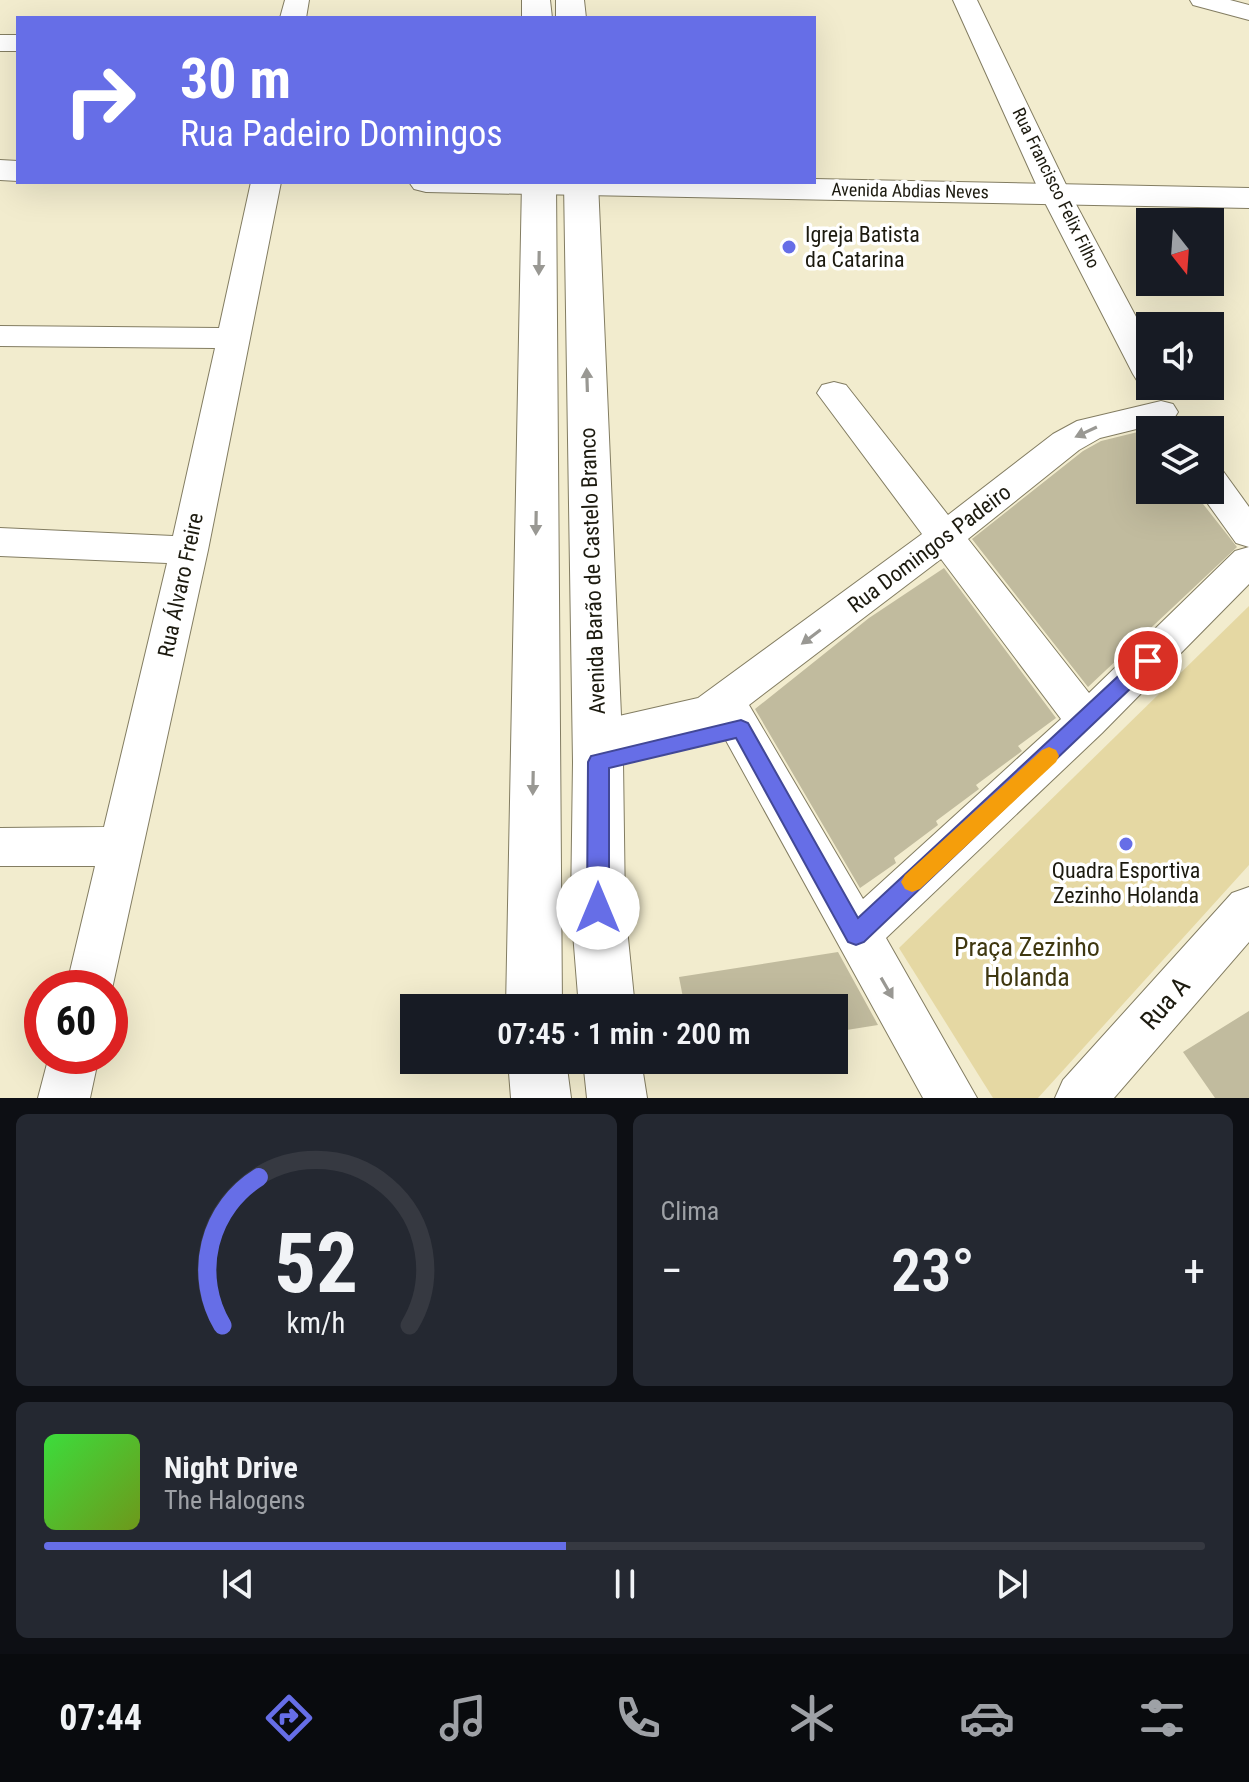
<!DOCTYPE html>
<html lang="pt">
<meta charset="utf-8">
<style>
body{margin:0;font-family:"Roboto Condensed",sans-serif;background:#242831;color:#f1f3f6;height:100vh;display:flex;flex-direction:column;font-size:30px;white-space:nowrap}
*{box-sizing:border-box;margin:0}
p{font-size:26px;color:#9ea1a6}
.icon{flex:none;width:44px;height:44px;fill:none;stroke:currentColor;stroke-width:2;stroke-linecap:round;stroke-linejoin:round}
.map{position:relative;height:1098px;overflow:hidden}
.side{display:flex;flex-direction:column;gap:16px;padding:16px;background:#0d0f14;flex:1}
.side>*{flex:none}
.hud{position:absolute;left:16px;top:16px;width:800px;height:168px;border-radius:0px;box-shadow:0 8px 32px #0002;background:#666ee7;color:#fff;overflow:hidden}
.needle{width:52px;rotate:163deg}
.buttons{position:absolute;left:1136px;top:208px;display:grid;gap:16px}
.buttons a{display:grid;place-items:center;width:88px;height:88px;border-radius:0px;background:#171b24;box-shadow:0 8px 32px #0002;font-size:40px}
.speed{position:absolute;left:24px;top:970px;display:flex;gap:16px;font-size:40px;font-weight:700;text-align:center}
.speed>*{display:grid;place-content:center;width:104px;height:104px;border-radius:50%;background:#171b24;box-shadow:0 8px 32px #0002;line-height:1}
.speed .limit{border:12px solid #d22;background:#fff;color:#111}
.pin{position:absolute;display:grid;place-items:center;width:68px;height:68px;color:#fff;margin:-34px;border:4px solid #fff;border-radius:50%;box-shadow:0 2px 8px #0007}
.me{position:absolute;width:88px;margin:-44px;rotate:0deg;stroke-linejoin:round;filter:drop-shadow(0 0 6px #0008)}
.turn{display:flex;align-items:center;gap:28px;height:168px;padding:0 32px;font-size:36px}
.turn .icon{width:104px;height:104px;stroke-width:2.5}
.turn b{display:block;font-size:56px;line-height:68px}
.big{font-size:60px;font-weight:600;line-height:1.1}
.side .tile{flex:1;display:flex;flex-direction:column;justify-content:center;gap:12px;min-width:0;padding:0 28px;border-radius:12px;background:#242831}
.side .dial{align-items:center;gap:0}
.dial svg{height:208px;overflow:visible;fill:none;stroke:#363941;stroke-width:7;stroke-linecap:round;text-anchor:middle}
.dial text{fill:#f1f3f6;stroke:none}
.song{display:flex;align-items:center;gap:24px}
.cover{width:96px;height:96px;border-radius:12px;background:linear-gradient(135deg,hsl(120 70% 55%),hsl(80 70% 35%))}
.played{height:8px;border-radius:4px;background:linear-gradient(90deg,#666ee7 45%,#363941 45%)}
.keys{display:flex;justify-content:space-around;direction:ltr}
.heat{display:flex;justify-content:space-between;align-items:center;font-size:44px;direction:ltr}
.side .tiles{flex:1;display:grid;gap:16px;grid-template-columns:1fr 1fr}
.tile:last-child{grid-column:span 2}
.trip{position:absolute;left:400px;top:994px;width:448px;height:80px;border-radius:0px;background:#171b24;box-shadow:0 8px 32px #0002;font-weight:600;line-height:80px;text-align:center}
.dock{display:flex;height:128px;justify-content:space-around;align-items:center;background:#090b0e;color:#9ea1a6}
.dock .icon{width:56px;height:56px}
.dock .selected{color:#666ee7}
.dock b{font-size:36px;color:#f1f3f6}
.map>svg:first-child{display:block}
.green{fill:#e5d8a3}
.building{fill:#c1bb9e}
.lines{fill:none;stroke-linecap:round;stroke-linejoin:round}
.street-casing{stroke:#837d62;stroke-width:2}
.secondary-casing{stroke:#837d62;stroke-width:2}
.primary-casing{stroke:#837d62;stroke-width:2}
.street{fill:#fff;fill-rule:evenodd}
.secondary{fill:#fff;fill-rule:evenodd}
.primary{fill:#fff;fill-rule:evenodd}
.oneway{fill:#999893}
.route{fill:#666ee7;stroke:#424896;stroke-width:2}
.slow{fill:#f59e0b}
.poi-dot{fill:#666ee7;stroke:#fff;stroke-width:3}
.labels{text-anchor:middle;stroke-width:7;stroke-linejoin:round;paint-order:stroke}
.far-street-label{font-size:18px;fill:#1c1a0f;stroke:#fff}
.poi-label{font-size:22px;fill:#1c1a0f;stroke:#fff;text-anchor:start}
.street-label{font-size:22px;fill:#1c1a0f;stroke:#fff}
.near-park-label{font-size:26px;fill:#3f3710;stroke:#fff}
.near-street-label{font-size:26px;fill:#1c1a0f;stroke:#fff}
</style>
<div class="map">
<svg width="1249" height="1098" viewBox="0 0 1249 1098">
<rect width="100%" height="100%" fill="#f2ecce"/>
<path class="green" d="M 1249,606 L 1249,865 L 1038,1098 L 993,1098 L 899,948 Z"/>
<path class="building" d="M 1150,429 L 1150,497 L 1192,490 L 1237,547 L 1088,687 L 972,539 L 1083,451 L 1101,441 Z
M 944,568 L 1056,718 L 1018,746 L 1022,751 L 976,785 L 979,789 L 936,821 L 938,825 L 894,858 L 896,863 L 860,888 L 755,709 L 869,618 Z
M 838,952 L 878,1025 L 834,1032 L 834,1008 L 685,1008 L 679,977 Z
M 1249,1011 L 1249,1098 L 1215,1098 L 1183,1052 Z"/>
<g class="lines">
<g class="street-casing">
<path id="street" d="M 285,0 L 309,0 L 306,18 L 280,18 Z
M 953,0 L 977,0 L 1070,193 L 1150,343 L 1150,385 L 1138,382 L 1133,374 L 1040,193 Z
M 1190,0 L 1230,0 L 1249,5 L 1249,20 L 1193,5 Z
M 0,35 L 18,35 L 18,51 L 0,51 Z
M 251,182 L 281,182 L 208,550 L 110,998 L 110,988 L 66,988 L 95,866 L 0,866 L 0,828 L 104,827 L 167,563 L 0,556 L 0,528 L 173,536 L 215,348 L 0,346 L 0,326 L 219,328 Z
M 834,382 L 846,385 L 948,515 L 1053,434 L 1077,421 L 1161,401 L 1173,404 L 1178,412 L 1173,420 L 1100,438 L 1079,450 L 968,539 L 1089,693 L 1235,551 L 1249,547 L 1236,543 L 1198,490 L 1210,490 L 1210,468 L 1223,471 L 1249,507 L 1249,584 L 1102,733 L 886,938 L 977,1098 L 923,1098 L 718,726 L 597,755 L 582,750 L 576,738 L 582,726 L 597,721 L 698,698 L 922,534 L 817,393 L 822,385 ZM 941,559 L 1061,719 L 863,899 L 749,705 Z
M 1249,887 L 1249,942 L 1114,1098 L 1055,1098 L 1063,1080 L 1232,893 Z
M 49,1056 L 99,1056 L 90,1098 L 38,1098 Z"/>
</g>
<g class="secondary-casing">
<path id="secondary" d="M 0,160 L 18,161 L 18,181 L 0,180 Z
M 814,179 L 1249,188 L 1249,208 L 426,192 L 414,189 L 409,182 Z"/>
</g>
<g class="primary-casing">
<path id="primary" d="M 522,0 L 550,0 L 552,18 L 522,18 Z
M 556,0 L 584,0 L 586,18 L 556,18 Z
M 522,182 L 556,182 L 562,1008 L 506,1008 Z
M 564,182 L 598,182 L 623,762 L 625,908 L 635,1008 L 579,1008 L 571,908 L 573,762 Z
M 508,1060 L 566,1060 L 571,1098 L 511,1098 Z
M 583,1060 L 641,1060 L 647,1098 L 587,1098 Z"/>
</g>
<use href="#street" class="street"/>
<use href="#secondary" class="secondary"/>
<use href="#primary" class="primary"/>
</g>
<defs><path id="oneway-solid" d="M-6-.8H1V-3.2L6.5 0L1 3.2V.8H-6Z" transform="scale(2)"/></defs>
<g class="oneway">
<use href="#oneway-solid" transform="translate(539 263) rotate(91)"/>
<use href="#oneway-solid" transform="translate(587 380) rotate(-92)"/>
<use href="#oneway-solid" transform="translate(1086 432) rotate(155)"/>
<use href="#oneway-solid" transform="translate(536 523) rotate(91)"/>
<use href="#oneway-solid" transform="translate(811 637) rotate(143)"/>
<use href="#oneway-solid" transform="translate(533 783) rotate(91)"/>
<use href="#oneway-solid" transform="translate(887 988) rotate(60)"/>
</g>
<path class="route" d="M 1148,653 L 1157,661 L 1154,666 L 864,942 L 856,945 L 848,942 L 736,738 L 609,768 L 609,908 L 606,915 L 598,918 L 590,915 L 587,908 L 588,762 L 591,756 L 741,720 L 748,723 L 858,918 L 1141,655 Z"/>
<path class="slow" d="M 1049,747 L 1056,750 L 1059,756 L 1056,762 L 920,889 L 912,892 L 905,889 L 901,882 L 905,875 L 1042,750 Z"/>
<g class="poi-dot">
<circle cx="789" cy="247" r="8"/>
<circle cx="1126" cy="844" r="8"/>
</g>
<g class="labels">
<g class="far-street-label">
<text transform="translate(1056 188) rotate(64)" y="6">Rua Francisco Felix Filho</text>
<text transform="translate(910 191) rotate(1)" y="6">Avenida Abdias Neves</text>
</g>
<g class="poi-label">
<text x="805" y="242">Igreja Batista<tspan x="805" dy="25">da Catarina</tspan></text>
<text x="1126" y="878" text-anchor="middle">Quadra Esportiva<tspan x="1126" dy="25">Zezinho Holanda</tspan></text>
</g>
<g class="street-label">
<text transform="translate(929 548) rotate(-37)" y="8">Rua Domingos Padeiro</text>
<text transform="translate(592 571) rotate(-92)" y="8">Avenida Barão de Castelo Branco</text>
<text transform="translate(180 585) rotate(-78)" y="8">Rua Álvaro Freire</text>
</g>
<g class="near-park-label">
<text x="1027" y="956">Praça Zezinho<tspan x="1027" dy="30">Holanda</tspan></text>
</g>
<g class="near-street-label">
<text transform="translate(1165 1003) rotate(-49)" y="9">Rua A</text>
</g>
</g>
</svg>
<div class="buttons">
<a><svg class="needle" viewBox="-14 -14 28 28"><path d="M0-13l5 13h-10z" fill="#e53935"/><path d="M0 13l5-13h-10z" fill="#9ea1a6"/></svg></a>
<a><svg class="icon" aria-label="sound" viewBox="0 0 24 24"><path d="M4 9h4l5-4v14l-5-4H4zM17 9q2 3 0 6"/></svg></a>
<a><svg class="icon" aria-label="layers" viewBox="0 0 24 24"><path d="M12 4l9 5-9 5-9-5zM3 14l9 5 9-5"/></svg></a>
</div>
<div class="speed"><div class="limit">60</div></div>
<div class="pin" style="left:1148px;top:661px;background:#d93025"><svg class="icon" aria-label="arrive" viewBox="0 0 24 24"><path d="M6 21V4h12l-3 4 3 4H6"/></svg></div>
<svg class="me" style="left:598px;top:908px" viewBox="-20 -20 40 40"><circle r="19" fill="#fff"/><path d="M0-13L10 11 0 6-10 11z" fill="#666ee7"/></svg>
<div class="trip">07:45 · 1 min · 200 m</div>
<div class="hud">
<div class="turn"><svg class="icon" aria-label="right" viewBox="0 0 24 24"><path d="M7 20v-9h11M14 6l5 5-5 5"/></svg><div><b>30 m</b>Rua Padeiro Domingos</div></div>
</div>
</div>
<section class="side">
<div class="tiles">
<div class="tile dial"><svg viewBox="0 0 100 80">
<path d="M14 69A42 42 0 1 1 86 69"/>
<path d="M14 69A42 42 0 0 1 28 12" stroke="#666ee7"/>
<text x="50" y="56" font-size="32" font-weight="700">52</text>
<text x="50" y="72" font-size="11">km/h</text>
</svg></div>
<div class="tile"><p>Clima</p>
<div class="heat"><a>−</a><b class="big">23°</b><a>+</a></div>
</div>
<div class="tile">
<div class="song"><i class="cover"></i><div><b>Night Drive</b><p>The Halogens</p></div></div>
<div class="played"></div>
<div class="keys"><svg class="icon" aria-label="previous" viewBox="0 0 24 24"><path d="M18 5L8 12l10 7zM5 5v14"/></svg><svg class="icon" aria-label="pause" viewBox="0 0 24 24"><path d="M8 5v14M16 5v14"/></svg><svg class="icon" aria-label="next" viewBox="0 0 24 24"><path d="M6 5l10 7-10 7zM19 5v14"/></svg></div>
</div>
</div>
</section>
<nav class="dock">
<b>07:44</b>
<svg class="icon selected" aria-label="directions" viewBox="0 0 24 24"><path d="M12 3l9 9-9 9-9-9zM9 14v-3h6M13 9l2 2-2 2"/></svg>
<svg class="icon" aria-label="music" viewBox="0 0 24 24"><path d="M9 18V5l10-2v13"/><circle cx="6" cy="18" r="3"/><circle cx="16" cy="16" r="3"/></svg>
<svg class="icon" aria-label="phone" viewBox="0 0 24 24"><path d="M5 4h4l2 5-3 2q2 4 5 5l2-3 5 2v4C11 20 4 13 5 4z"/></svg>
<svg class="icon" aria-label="climate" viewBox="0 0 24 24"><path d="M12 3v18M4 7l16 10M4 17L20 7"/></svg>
<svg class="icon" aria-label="car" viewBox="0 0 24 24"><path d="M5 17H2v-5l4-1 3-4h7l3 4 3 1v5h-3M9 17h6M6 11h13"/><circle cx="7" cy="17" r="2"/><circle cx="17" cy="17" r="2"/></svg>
<svg class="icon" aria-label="filters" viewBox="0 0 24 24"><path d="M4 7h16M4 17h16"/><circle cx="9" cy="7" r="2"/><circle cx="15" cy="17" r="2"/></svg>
</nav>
